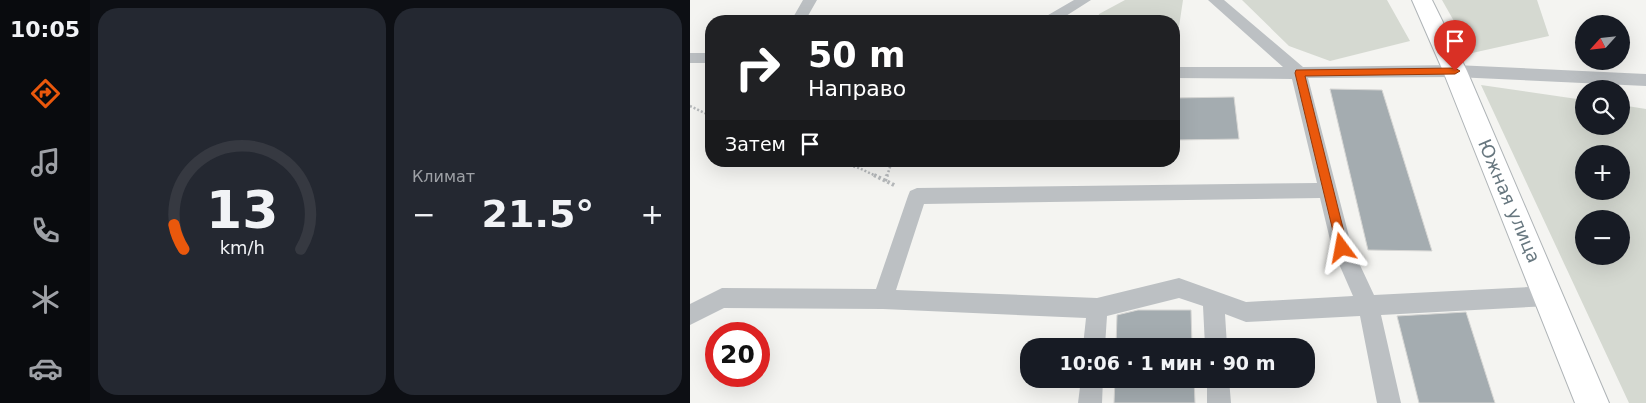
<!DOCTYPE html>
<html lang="ru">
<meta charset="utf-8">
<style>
body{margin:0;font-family:"DejaVu Sans",sans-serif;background:#242831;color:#f1f3f6;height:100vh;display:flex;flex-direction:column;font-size:19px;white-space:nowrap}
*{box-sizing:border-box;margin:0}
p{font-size:16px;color:#9ea1a6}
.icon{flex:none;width:28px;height:28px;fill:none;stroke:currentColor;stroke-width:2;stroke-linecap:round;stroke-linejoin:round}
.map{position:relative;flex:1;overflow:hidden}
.drawer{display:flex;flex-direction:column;gap:8px;padding:8px;background:#0d0f14;width:600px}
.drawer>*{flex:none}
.guide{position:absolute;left:15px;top:15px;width:475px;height:152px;border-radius:20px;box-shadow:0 5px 20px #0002;background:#202124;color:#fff;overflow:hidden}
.needle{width:32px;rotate:243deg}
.controls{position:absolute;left:885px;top:15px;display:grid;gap:10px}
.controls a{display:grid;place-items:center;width:55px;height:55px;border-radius:50%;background:#171b24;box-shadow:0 5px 20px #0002;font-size:25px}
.speed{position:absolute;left:15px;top:322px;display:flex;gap:10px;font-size:25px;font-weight:700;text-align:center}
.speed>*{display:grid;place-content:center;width:65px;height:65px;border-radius:50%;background:#171b24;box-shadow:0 5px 20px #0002;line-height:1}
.speed .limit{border:8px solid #d22;background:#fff;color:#111}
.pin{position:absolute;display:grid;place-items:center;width:42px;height:42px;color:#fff;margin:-51px -21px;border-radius:50% 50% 50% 0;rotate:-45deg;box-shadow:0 0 5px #0007}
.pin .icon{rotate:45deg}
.me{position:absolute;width:55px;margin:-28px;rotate:347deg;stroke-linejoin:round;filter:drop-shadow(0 0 4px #0008)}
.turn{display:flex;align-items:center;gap:18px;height:105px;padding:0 20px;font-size:22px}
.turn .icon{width:65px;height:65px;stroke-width:2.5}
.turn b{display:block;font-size:35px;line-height:42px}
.then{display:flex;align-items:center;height:48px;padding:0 20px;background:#0003;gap:10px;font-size:19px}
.big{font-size:38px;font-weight:700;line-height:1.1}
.drawer .tile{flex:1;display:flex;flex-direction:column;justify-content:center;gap:8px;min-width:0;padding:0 18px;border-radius:20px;background:#242831}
.drawer .dial{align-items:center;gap:0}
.dial svg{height:130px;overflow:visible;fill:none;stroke:#363941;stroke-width:7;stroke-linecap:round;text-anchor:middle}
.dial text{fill:#f1f3f6;stroke:none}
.heat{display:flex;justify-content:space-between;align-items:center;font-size:28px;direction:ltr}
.drawer .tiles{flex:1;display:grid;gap:8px;grid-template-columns:repeat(2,1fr)}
.trip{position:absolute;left:330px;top:338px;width:295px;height:50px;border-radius:20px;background:#171b24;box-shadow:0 5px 20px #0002;font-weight:700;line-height:50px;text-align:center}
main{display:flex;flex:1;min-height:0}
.menu{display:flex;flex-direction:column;width:90px;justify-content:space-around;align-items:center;background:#090b0e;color:#9ea1a6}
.menu .icon{width:35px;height:35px}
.menu .active{color:#ea580c}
.menu b{font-size:22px;color:#f1f3f6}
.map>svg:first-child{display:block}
.green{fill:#d5d9d1;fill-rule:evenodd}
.building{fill:#a4acb0;stroke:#d6d6d4}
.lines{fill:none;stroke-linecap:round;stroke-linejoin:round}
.secondary-casing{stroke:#afb4b7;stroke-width:2}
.path-far1{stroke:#b6b9bb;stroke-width:2.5;stroke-dasharray:2 2;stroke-linecap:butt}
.path{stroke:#b6b9bb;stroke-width:4;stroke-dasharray:2.5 2.5;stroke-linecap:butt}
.lane{fill:#bcc0c3;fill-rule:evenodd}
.secondary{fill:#fff;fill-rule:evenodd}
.route{fill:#ea580c;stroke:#983908}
.labels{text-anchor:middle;stroke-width:5;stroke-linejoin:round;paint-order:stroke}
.street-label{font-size:18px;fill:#67777f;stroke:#fff}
</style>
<main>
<nav class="menu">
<b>10:05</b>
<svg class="icon active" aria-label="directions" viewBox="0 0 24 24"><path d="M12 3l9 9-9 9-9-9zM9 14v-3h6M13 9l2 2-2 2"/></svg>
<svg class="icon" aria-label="music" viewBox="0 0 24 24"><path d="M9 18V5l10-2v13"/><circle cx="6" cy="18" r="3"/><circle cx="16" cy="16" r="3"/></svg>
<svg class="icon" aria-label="phone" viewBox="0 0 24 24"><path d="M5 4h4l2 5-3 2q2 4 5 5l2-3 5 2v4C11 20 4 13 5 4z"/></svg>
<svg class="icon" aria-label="climate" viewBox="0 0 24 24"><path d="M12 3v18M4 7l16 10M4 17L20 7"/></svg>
<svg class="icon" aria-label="car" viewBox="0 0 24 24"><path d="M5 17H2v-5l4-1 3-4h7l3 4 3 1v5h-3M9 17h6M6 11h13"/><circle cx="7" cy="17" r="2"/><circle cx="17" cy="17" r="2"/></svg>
</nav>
<section class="drawer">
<div class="tiles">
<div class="tile dial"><svg viewBox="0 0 100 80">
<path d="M14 69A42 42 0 1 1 86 69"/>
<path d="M14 69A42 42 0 0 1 8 54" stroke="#ea580c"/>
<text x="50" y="56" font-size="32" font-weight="700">13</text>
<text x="50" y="72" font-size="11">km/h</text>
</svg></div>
<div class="tile"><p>Климат</p>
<div class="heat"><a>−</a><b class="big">21.5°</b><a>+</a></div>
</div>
</div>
</section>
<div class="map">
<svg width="956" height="403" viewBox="0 0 956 403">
<rect width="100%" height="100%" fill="#f4f4f1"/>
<path class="green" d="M 435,0 L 493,0 L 487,40 L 484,40 L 484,21 L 407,21 L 409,14 Z
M 552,0 L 697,0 L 720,41 L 640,61 L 599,46 Z
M 752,0 L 847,0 L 859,36 L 782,53 Z
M 791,85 L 894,100 L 894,126 L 931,126 L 931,105 L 956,109 L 956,403 L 939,403 ZM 894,154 L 931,154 L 931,191 L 894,191 ZM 894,219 L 931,219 L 931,256 L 894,256 Z"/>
<path class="building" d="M 640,89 L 692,90 L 742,251 L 678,250 Z
M 544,97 L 549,139 L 484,140 L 484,98 Z
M 448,310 L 501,310 L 502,346 L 426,346 L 427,315 Z
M 776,312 L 805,403 L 729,403 L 707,316 Z
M 425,379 L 504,379 L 505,403 L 424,403 Z"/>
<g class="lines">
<g class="secondary-casing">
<path id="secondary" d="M 722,0 L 742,0 L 777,71 L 919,403 L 885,403 L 753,71 Z"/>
</g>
<path class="path-far1" d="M 0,106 L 21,116
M 144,161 L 169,168 L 186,176
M 197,176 L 202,161"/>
<path class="path" d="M 184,175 L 206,186
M 195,181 L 197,175"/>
<path class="lane" d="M 113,0 L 127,0 L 115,21 L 101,21 Z
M 384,0 L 401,0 L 368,21 L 351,21 L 353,18 Z
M 518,0 L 534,0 L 613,67 L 765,65 L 956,74 L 956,86 L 765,77 L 618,78 L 662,248 L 684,295 L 859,286 L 866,289 L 869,296 L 866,303 L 859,306 L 691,315 L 711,403 L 687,403 L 670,316 L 556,322 L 535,314 L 537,346 L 515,346 L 513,306 L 489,298 L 417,316 L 415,346 L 393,346 L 396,318 L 193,309 L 34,308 L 0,325 L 0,304 L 32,288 L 186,289 L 218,196 L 220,191 L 227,188 L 627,183 L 602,79 L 484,78 L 484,67 L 593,67 ZM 630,198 L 642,248 L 663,296 L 556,302 L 489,278 L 407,298 L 206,290 L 234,204 Z
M 0,53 L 21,53 L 21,63 L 0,63 Z
M 391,379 L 413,379 L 412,403 L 388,403 Z
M 517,379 L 539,379 L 541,403 L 517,403 Z"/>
<use href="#secondary" class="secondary"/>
</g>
<path class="route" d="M 765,68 L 770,71 L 765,74 L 615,76 L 658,248 L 656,252 L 652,253 L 648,252 L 605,73 L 606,70 Z"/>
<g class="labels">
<g class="street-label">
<text transform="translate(819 201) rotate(67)" y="6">Южная улица</text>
</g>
</g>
</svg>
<div class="controls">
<a><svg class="needle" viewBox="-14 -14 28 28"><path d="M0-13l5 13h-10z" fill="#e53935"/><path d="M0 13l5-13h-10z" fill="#9ea1a6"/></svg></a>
<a><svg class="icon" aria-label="search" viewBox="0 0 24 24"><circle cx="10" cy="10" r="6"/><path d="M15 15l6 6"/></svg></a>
<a>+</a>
<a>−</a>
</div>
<div class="speed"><div class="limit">20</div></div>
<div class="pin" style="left:765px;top:71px;background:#d93025"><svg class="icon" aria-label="arrive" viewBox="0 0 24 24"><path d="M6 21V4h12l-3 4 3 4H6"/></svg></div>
<svg class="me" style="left:652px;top:248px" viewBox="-20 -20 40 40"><path d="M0-17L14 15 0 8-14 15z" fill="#ea580c" stroke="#fff" stroke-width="4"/></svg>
<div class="trip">10:06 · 1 мин · 90 m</div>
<div class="guide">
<div class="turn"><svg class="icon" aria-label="right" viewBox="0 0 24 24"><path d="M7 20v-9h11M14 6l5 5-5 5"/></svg><div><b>50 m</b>Направо</div></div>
<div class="then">Затем<svg class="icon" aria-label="arrive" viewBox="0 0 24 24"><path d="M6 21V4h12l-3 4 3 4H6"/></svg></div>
</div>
</div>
</main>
